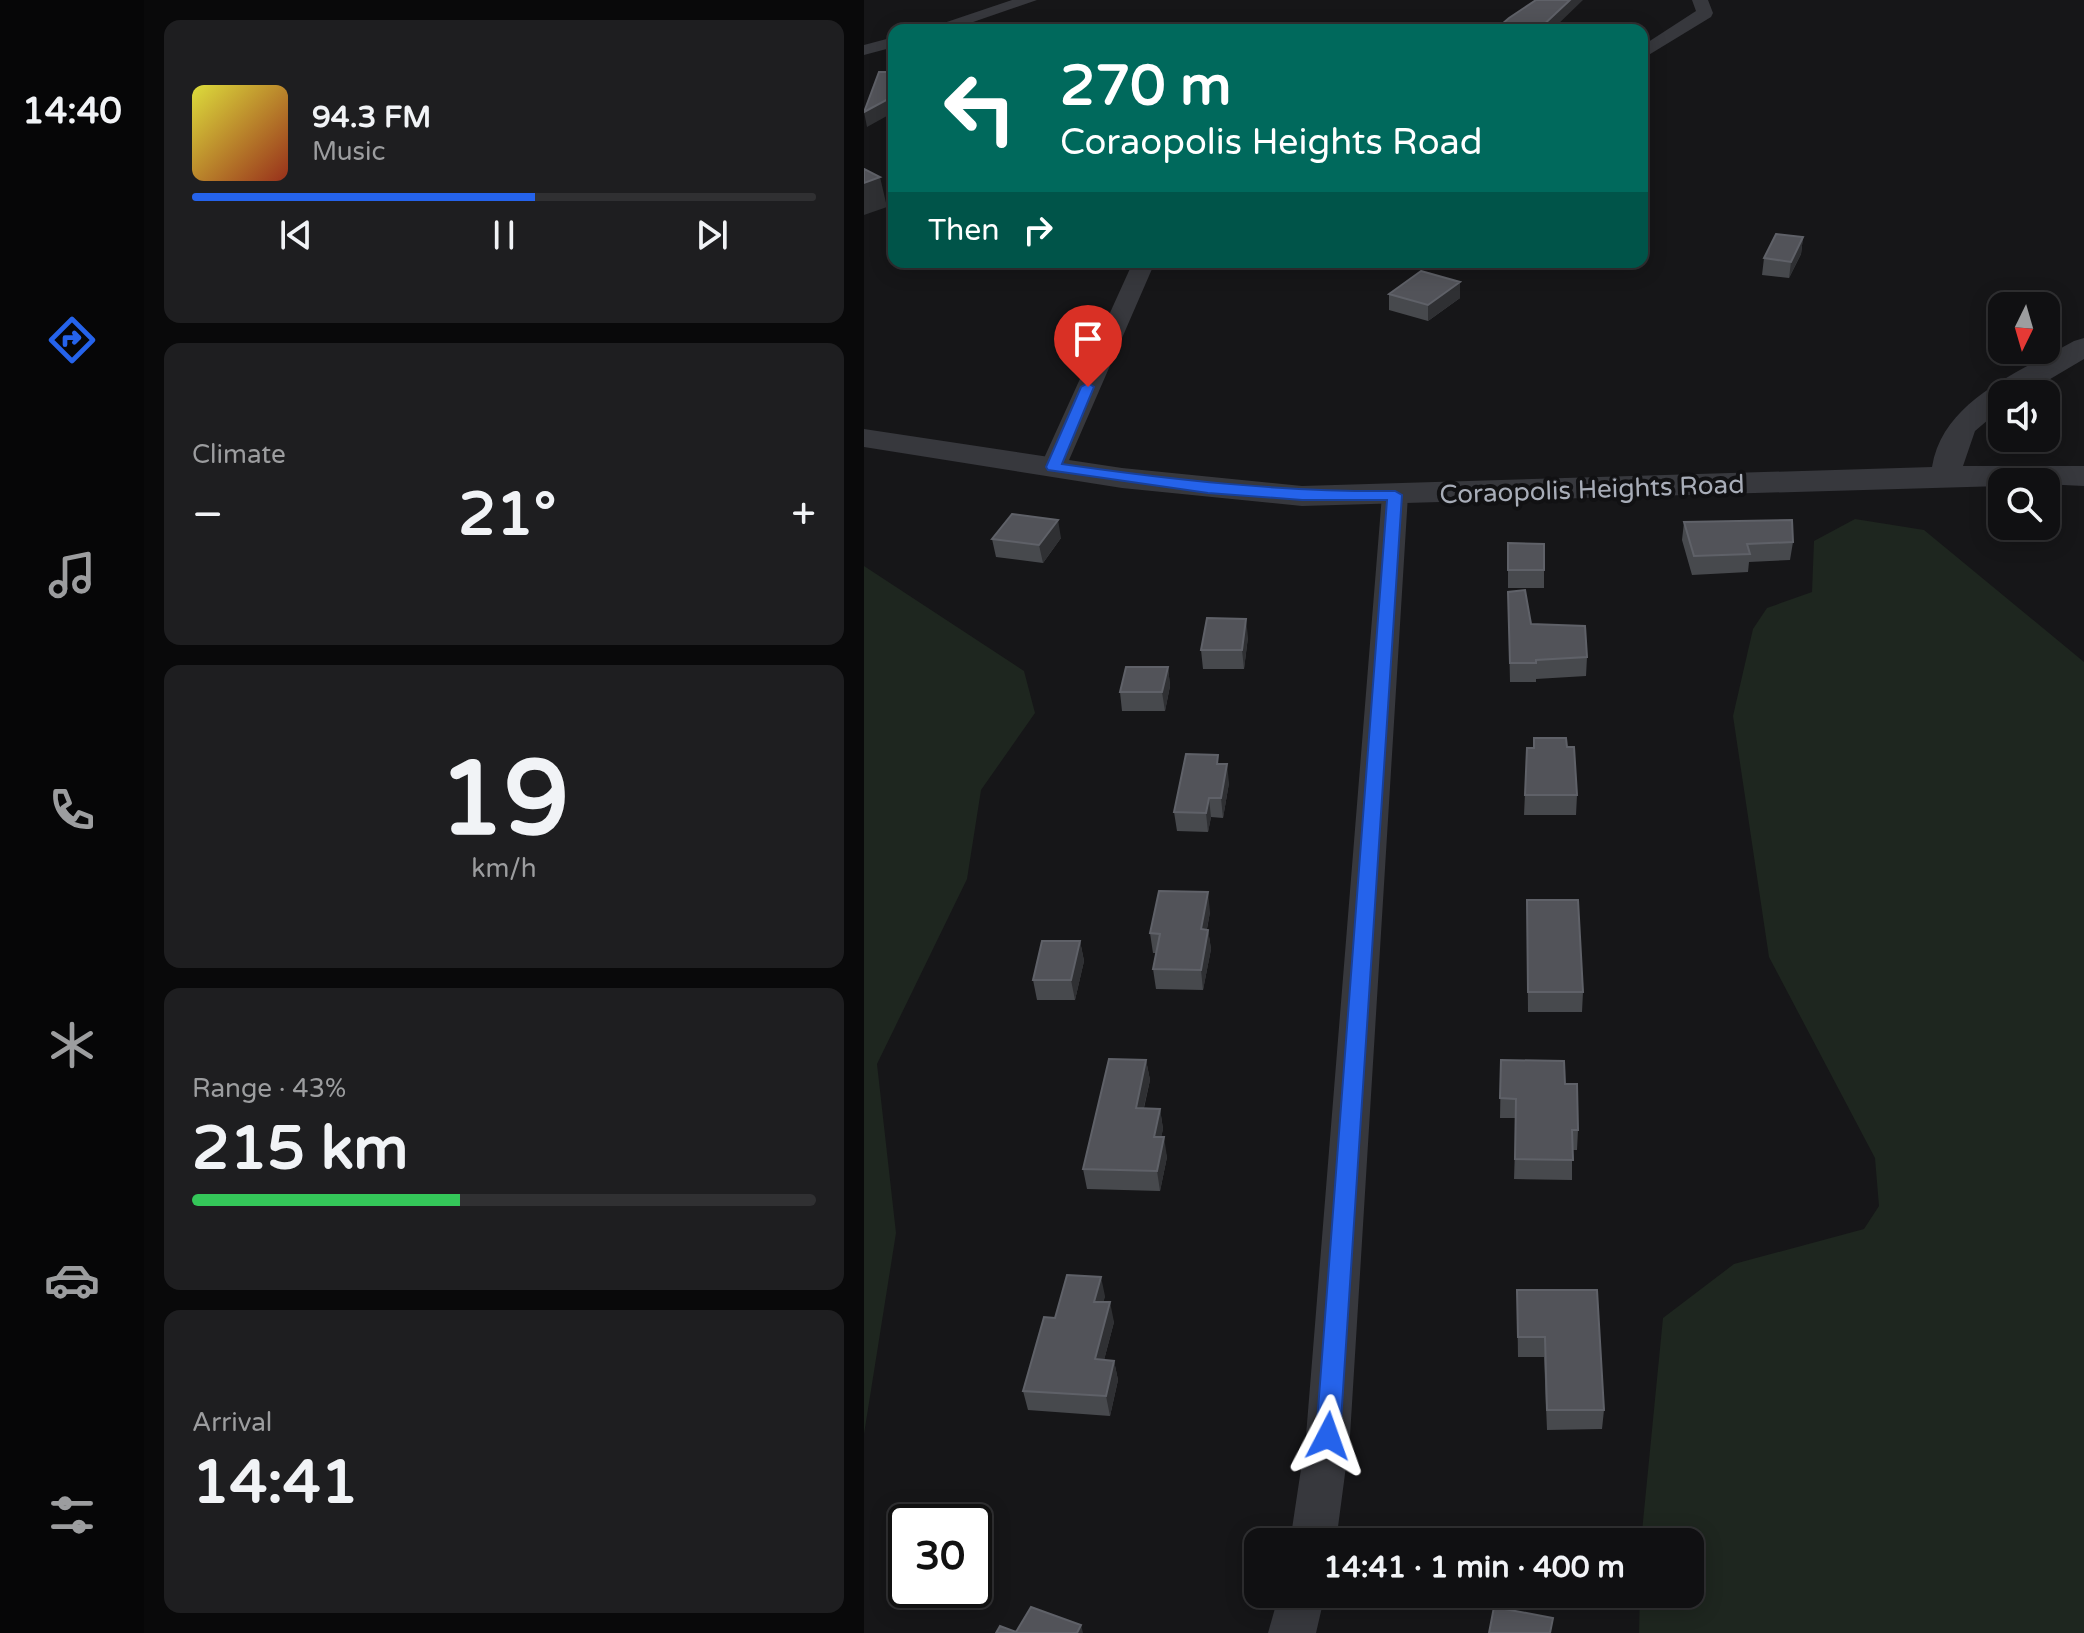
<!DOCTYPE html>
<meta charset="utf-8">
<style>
body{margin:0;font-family:"Varela Round",sans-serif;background:#1e1e20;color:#f1f3f6;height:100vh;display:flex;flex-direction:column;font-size:30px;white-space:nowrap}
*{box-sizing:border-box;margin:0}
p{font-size:26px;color:#9c9d9f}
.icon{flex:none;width:44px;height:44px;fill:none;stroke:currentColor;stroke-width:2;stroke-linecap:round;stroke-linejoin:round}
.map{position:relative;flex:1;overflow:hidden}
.sheet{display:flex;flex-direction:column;gap:20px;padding:20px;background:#09090a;width:720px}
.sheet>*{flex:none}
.banner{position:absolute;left:24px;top:24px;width:760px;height:244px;border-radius:16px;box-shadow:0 4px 20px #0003,0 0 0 2px #303032;background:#00695c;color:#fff;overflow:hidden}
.needle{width:52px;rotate:185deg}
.tools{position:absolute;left:1124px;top:292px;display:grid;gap:16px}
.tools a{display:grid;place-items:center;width:72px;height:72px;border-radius:16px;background:#101012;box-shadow:0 4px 20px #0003,0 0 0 2px #303032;font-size:40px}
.speed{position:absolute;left:24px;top:1504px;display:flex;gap:16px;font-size:40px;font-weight:700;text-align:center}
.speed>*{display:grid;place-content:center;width:104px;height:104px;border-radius:50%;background:#101012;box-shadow:0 4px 20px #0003,0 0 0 2px #303032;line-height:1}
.speed .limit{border:4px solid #111;border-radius:12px;background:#fff;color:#111}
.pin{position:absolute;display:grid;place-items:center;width:68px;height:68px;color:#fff;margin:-82px -34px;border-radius:50% 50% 50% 0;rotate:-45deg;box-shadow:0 0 8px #0007}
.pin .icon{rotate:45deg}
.me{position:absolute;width:88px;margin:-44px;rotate:4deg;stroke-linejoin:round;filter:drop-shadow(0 0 6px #0008)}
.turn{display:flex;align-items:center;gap:28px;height:168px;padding:0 40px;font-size:36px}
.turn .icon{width:104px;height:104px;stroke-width:2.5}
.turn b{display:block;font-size:56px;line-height:68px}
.then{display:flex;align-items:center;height:76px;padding:0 40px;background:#0003;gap:16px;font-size:30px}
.big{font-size:60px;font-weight:700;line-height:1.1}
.sheet .widget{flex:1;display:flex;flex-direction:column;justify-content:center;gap:12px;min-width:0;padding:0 28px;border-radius:16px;background:#1e1e20}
.sheet .dial{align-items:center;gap:0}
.dial b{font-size:104px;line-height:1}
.song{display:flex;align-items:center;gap:24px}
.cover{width:96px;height:96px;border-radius:12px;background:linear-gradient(135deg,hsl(60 70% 55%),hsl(10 70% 35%))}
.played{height:8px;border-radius:4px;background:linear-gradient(90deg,#2563eb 55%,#303032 55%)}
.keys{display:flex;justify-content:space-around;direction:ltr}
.heat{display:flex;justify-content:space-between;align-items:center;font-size:44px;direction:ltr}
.charge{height:12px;border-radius:6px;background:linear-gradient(90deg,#34c759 43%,#303032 0)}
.trip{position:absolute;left:380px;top:1528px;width:460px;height:80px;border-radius:16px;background:#101012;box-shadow:0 4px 20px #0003,0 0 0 2px #303032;font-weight:700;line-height:80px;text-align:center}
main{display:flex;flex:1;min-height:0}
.tab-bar{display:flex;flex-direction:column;width:144px;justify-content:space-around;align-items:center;background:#060607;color:#9c9d9f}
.tab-bar .icon{width:56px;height:56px}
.tab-bar .active{color:#2563eb}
.tab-bar b{font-size:36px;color:#f1f3f6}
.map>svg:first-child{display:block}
.green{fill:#1e261f}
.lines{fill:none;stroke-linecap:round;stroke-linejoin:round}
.minor{fill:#37383d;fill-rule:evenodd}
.tertiary{fill:#37383d;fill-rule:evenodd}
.wall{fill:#47494d}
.shaded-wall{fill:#2f3033}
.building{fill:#525359;stroke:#5f6168;stroke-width:2}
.route{fill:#2563eb;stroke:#184099;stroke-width:2}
.labels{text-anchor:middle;stroke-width:8;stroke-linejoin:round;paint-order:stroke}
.street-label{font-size:26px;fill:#a8adb8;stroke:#111113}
</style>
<main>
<nav class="tab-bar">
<b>14:40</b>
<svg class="icon active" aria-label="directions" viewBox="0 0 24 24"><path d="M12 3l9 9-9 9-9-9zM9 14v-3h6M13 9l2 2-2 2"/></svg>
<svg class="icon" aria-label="music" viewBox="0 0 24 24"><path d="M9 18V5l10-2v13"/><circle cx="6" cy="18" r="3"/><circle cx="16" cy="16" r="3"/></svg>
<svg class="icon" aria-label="phone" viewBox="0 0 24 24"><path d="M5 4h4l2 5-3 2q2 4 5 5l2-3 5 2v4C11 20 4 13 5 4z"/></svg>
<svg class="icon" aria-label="climate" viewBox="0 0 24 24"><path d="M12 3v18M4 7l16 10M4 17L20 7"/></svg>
<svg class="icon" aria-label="car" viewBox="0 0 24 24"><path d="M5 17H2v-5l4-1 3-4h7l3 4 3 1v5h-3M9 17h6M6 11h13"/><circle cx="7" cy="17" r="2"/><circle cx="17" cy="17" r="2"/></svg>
<svg class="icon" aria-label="filters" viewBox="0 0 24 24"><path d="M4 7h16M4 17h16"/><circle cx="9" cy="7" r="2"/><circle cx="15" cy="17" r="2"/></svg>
</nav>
<section class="sheet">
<div class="widget">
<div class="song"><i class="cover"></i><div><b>94.3 FM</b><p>Music</p></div></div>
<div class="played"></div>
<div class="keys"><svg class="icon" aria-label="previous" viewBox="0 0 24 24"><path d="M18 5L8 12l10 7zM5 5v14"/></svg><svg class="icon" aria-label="pause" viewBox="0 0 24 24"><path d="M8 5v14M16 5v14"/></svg><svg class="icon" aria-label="next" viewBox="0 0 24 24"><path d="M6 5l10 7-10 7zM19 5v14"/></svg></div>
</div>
<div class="widget"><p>Climate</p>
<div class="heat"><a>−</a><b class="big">21°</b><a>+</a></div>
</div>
<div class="widget dial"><b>19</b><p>km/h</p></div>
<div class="widget"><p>Range · 43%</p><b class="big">215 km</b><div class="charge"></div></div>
<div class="widget"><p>Arrival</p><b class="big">14:41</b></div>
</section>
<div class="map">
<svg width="1220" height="1633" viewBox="0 0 1220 1633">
<rect width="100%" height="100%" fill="#161618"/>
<path class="green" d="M 991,519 L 1060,530 L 1220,662 L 1220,1633 L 775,1633 L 776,1594 L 826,1594 L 826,1542 L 777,1542 L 799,1318 L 870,1264 L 1000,1229 L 1015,1206 L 1011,1158 L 905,957 L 869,716 L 889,629 L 903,608 L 948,592 L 950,541 Z
M 0,566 L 160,671 L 171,713 L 117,790 L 103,879 L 13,1064 L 32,1233 L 0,1434 Z"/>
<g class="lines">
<path class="minor" d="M 148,0 L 173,0 L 86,30 L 59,30 Z
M 828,0 L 844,0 L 849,13 L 847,17 L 778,59 L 778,46 L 832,11 Z
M 30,37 L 30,47 L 0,55 L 0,45 Z
M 269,262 L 291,262 L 202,467 L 189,475 L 180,472 L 176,467 Z
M 531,487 L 544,495 L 486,1436 L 472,1542 L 426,1542 L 442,1436 L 518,495 Z
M 415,1594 L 461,1594 L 452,1633 L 404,1633 Z"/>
<path class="tertiary" d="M 1220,338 L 1220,359 L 1161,394 L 1138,394 L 1138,408 L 1111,431 L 1099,466 L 1220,466 L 1220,486 L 1138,482 L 1138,486 L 438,506 L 258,488 L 0,447 L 0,429 L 258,468 L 438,486 L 1068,467 C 1079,399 1156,372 1210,341 Z"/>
</g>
<path class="wall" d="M 939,237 L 937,254 L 925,278 L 898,275 L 900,258 Z
M 596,282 L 596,298 L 564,321 L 525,310 L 525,294 Z
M 820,522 L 929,542 L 926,560 L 885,562 L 884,572 L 828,575 L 818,540 Z
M 197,538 L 179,563 L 132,557 L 128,539 Z
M 644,543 L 680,570 L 680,588 L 644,588 Z
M 644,592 L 667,624 L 723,657 L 722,676 L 672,679 L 672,682 L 646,682 Z
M 384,637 L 380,669 L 339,669 L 337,650 Z
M 304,667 L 306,686 L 301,711 L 258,711 L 256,692 Z
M 670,738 L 703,747 L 713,795 L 712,815 L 660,815 L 663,748 L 669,748 Z
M 355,764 L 365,783 L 359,818 L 347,817 L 344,832 L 313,831 L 310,812 Z
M 663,900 L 719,992 L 718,1012 L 664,1012 Z
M 346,912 L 343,929 L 344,930 L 347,949 L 339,990 L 292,989 L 289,969 L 292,953 L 289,953 L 286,933 Z
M 216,941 L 220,961 L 211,1000 L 173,1000 L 169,980 Z
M 282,1060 L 286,1080 L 280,1108 L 296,1109 L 299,1129 L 297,1137 L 303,1157 L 296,1191 L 223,1189 L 219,1169 Z
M 637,1060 L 714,1130 L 713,1150 L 708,1150 L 708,1180 L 650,1179 L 652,1118 L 636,1118 Z
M 653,1290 L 740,1410 L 738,1429 L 683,1430 L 680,1357 L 654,1357 Z
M 241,1296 L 239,1302 L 250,1322 L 240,1360 L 250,1361 L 254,1380 L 246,1416 L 164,1410 L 159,1391 L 191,1318 Z"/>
<path class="shaded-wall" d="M 706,0 L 719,0 L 688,30 L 674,30 Z
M 30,96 L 30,112 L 3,127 L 0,112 Z
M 16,177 L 23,207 L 0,215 L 0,183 Z
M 939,237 L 937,254 L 925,278 L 927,262 Z
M 596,282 L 596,298 L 564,321 L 564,305 Z
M 194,520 L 197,538 L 179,563 L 175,545 Z
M 382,619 L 384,637 L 380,669 L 378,650 Z
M 304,667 L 306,686 L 301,711 L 298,692 Z
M 363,764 L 365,783 L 359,818 L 357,798 Z
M 345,798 L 347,817 L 344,832 L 342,813 Z
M 344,892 L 346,912 L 339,949 L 337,929 Z
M 344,930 L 347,949 L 339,990 L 337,970 Z
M 216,941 L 220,961 L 211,1000 L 207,980 Z
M 282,1060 L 286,1080 L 275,1128 L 272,1108 Z
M 296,1109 L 299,1129 L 293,1157 L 290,1137 Z
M 300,1137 L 303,1157 L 296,1191 L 293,1171 Z
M 237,1277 L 241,1296 L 235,1321 L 230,1302 Z
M 246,1302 L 250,1322 L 235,1379 L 231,1359 Z
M 250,1361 L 254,1380 L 246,1416 L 242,1396 Z
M 217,1625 L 219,1633 L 213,1633 Z"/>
<path class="building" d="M 672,0 L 706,0 L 674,30 L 631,30 L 645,18 Z
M 15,72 L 30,72 L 30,96 L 0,112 Z
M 0,169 L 16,177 L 0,183 Z
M 912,234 L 939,237 L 927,262 L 900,258 Z
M 557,271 L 596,282 L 564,305 L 525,294 Z
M 148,514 L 194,520 L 175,545 L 128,539 Z
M 928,520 L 929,542 L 883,544 L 886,554 L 830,556 L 820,522 Z
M 644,543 L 680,544 L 680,570 L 644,570 Z
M 661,590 L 667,624 L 721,626 L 723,657 L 672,660 L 672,663 L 646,663 L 644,592 Z
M 343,618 L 382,619 L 378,650 L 337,650 Z
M 262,667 L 304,667 L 298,692 L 256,692 Z
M 670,738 L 702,738 L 703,747 L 710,747 L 713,795 L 661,795 L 663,748 L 670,748 Z
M 322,754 L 354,755 L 353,764 L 363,764 L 357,798 L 345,798 L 342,813 L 310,812 Z
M 295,891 L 344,892 L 337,929 L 344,930 L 337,970 L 289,969 L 296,934 L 286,933 Z
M 663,900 L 714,900 L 719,992 L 664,992 Z
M 178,941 L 216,941 L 207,980 L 169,980 Z
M 245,1059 L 282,1060 L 272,1108 L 296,1109 L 290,1137 L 300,1137 L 293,1171 L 219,1169 Z
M 637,1060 L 700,1061 L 701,1084 L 713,1084 L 714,1130 L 708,1130 L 709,1160 L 651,1159 L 652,1099 L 636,1098 Z
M 203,1275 L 237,1277 L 230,1302 L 246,1302 L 231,1359 L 250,1361 L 242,1396 L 159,1391 L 180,1317 L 191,1318 Z
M 653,1290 L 733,1290 L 740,1410 L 683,1410 L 681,1337 L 654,1337 Z
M 167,1607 L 217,1625 L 213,1633 L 132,1633 L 136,1626 L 152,1632 Z
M 630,1607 L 689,1618 L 686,1633 L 625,1633 Z"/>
<path class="route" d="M 224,383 L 230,387 L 198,464 C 309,480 418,492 531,491 L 538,495 L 476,1436 L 473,1444 L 464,1447 L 455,1444 L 452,1436 L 523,500 L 438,500 L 344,493 L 184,470 L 182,467 L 217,387 Z"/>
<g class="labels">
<g class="street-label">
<text transform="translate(728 489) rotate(-2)" y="9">Coraopolis Heights Road</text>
</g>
</g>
</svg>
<div class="tools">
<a><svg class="needle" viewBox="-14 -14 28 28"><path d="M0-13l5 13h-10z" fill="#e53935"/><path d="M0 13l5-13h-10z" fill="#9c9d9f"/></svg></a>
<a><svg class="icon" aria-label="sound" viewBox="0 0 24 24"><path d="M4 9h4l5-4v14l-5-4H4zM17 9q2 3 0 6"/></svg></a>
<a><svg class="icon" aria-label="search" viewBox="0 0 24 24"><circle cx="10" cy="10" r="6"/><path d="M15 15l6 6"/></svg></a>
</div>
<div class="speed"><div class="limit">30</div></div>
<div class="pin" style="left:224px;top:387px;background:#d93025"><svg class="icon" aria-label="arrive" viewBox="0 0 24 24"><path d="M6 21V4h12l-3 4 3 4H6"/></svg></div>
<svg class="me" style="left:464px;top:1436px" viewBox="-20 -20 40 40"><path d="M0-17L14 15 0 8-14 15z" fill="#2563eb" stroke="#fff" stroke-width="4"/></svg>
<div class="trip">14:41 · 1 min · 400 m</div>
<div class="banner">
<div class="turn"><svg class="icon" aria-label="left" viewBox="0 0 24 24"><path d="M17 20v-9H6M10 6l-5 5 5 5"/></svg><div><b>270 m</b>Coraopolis Heights Road</div></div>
<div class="then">Then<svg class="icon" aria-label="right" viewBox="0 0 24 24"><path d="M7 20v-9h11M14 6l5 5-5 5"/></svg></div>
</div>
</div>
</main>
